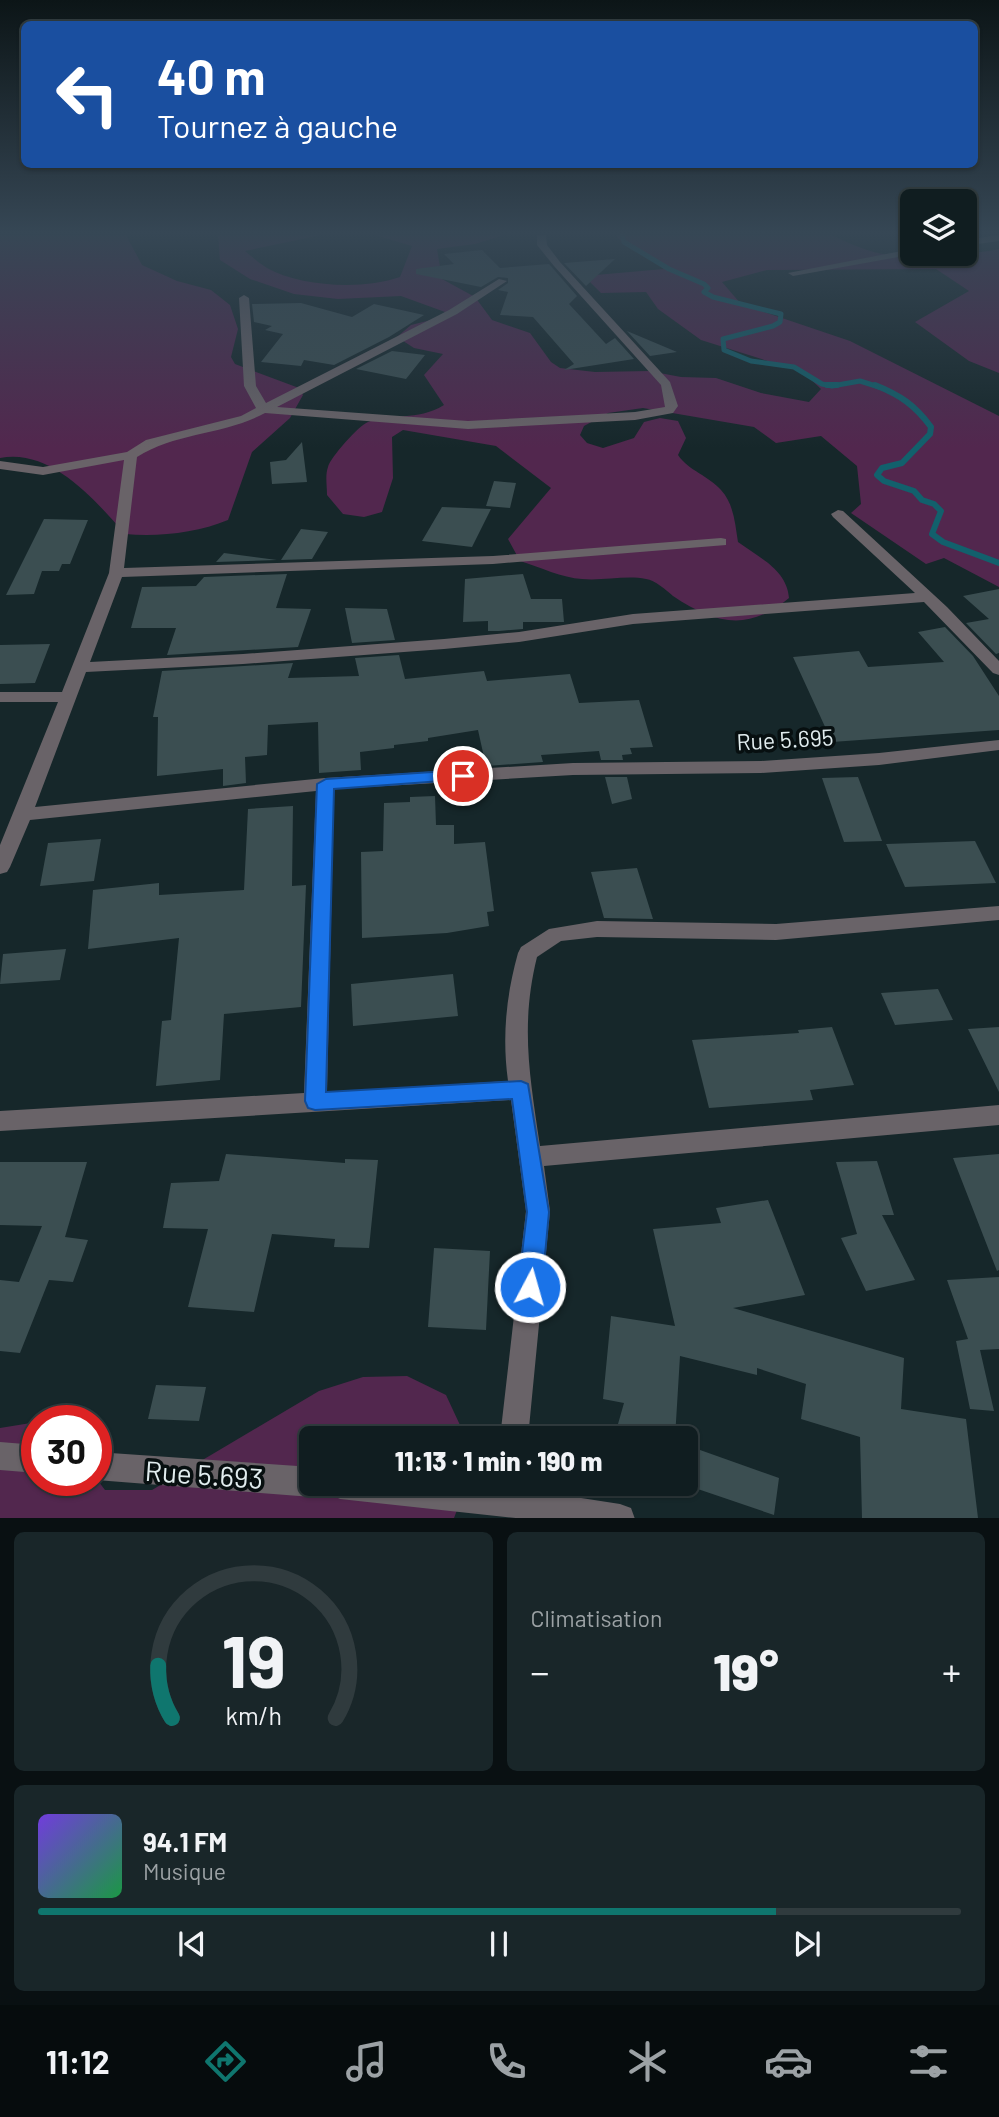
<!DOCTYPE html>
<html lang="fr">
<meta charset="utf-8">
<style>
body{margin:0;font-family:Barlow,sans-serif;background:#192629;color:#f1f3f6;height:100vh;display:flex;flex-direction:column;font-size:26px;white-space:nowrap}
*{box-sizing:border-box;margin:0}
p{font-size:23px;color:#9ca2a5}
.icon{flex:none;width:38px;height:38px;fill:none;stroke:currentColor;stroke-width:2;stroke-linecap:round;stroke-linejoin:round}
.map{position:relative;height:1518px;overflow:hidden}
.side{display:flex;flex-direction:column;gap:14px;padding:14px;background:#091012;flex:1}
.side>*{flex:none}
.guide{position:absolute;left:21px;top:21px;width:957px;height:147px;border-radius:10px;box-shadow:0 2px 5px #0004,0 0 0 2px #303b3e;background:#1a4fa0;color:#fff;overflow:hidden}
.fabs{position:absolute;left:900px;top:189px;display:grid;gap:14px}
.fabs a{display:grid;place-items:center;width:77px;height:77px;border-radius:10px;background:#101d20;box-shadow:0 2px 5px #0004,0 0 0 2px #303b3e;font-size:35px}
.speed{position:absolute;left:21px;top:1405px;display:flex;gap:14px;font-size:35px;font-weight:700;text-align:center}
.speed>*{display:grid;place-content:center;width:91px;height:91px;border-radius:50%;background:#101d20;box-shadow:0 2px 5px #0004,0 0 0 2px #303b3e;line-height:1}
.speed .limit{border:10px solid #d22;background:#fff;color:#111}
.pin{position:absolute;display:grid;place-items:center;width:60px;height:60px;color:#fff;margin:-30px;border:4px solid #fff;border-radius:50%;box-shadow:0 2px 7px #0007}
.me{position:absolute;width:77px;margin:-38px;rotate:6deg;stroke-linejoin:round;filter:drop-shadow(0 0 5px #0008)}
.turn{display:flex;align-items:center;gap:24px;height:147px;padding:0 21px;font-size:32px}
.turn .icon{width:91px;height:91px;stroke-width:2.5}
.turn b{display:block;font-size:49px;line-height:60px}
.big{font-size:52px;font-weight:800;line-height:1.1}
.side .card{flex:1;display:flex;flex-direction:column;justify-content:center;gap:10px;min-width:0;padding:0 24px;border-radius:10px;background:#192629}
.side .dial{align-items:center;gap:0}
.dial svg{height:182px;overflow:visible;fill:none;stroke:#303b3e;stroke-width:7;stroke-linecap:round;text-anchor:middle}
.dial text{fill:#f1f3f6;stroke:none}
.song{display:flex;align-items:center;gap:21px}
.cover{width:84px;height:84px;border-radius:10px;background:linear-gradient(135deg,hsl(260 70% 55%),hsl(140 70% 35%))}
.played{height:7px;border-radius:4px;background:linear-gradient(90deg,#0f766e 80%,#303b3e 80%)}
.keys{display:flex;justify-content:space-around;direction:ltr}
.heat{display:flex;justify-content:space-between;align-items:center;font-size:38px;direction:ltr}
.side .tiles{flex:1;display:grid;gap:14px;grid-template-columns:1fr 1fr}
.card:last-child{grid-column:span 2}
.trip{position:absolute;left:299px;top:1426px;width:399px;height:70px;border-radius:10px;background:#101d20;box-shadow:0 2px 5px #0004,0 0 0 2px #303b3e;font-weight:800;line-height:70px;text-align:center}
.tabs{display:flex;height:112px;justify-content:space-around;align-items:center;background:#060c0d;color:#9ca2a5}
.tabs .icon{width:49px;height:49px}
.tabs .selected{color:#0f766e}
.tabs b{font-size:32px;color:#f1f3f6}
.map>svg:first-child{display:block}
.green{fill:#52274e}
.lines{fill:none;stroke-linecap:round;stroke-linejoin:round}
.stream-far1{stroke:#12606c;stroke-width:5}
.stream{stroke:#12606c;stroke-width:6}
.building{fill:#3b4e51}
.minor{fill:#696368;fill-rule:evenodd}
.route{fill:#1a73e8;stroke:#114b97;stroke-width:2}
.labels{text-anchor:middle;stroke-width:7;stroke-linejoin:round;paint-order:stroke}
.street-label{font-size:23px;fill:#e1ecee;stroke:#070f10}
.near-street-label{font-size:28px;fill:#e1ecee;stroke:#070f10}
</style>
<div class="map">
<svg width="999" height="1519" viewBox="0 0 999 1519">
<rect width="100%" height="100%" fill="#16272a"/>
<path class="green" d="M 0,235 L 128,235 L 127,237 L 142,265 L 177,281 L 211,290 L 230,305 L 238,329 L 231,357 L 235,364 L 299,388 L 303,395 L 290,418 L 252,452 L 228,520 C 197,533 158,537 125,534 C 95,500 51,448 0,458 Z
M 218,235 L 321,235 L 245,251 C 252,257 259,263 267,268 C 301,287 363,290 400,277 L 412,246 L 375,235 L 504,235 L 475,244 L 437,249 L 442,279 L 475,297 L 492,320 L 530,333 L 551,362 L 560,368 L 595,372 L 649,371 L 681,377 L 716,378 L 761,393 L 809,402 L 821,389 L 803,372 L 701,340 L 658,309 L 646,292 L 601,293 L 584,276 L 664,269 C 652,258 622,247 616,235 L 832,235 C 850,244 868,252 889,255 C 918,259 970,255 999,249 L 999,373 L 969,361 L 915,322 L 969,291 L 936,269 L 767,270 L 722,282 L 741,304 L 850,341 L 999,416 L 999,587 L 944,558 L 926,564 L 851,513 L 861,504 L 857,466 L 821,436 L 776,443 L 754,427 L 643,408 L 608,413 L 584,426 L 580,435 L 587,443 L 603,448 L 634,438 L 644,422 L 660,418 L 678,421 L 686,438 L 678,455 C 689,471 709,476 721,490 C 734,504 735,524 738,542 C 760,558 787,570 789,598 C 748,632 715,624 673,596 C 666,590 655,580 646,579 C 626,575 603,581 582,579 C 562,578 540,567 520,561 L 508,539 L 551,488 L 496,446 L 403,430 L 392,437 L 393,478 L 382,512 L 364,517 L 343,514 L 327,495 C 327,486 325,475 328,467 C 330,458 359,425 368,422 C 392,412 416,422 444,405 L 424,375 L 443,354 L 414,348 L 397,337 L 411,325 L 439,318 L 445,312 L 401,296 L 338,299 L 294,294 L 250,279 L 220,260 Z
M 407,1376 L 446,1395 L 466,1438 L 312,1438 L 312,1484 L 467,1484 L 454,1518 L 0,1519 L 0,1428 L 37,1422 L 37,1480 L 96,1480 L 96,1478 L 105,1490 L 152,1490 L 319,1391 L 363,1377 Z"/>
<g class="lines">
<path class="stream-far1" d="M 622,235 L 624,242 L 669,269 L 704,284 L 708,288 L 704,292 L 713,297 L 781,314 L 780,322 L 773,326 L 723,339 L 724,350 L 751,361 L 794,367 L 822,384 L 832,386 L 860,381 L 879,387"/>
<path class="stream" d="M 827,385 L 837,385
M 875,385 C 900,395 915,405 931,427 L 930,434 L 902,463 L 882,468 L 877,475 L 884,481 L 914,491 L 922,500 L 934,504 L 941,511 L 932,534 L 943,542 L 999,563"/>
</g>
<path class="building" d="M 482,250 L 500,268 L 549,264 L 577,296 L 569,304 L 606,344 L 615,338 L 634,359 L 564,370 L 574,364 L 533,317 L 500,315 L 508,292 L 498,290 L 508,283 L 508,278 L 498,277 L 481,287 L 416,274 L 416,269 L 454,264 L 444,254 Z
M 615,259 L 586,286 L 564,263 Z
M 301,303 L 352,317 L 374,304 L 424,315 L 389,337 L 334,365 L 304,360 L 301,366 L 261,362 L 283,334 L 265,330 L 272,326 L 254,322 L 252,304 Z
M 627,331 L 677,352 L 650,356 Z
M 392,351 L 425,355 L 406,379 L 356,369 Z
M 302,442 L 307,482 L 272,484 L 270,462 L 286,460 Z
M 494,481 L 516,483 L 510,508 L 486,506 Z
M 442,507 L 491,509 L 472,547 L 422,541 Z
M 44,519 L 88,520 L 70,564 L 62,564 L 59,571 L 42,571 L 34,594 L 6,595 Z
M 301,529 L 328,532 L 312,559 L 281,560 Z
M 224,553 L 277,560 L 216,562 Z
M 287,574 L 276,608 L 311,609 L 298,647 L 167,655 L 176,628 L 131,628 L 142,587 L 196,586 L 204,577 Z
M 523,574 L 531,599 L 562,599 L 564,622 L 523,622 L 523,629 L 499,631 L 488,631 L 488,621 L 463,622 L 465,579 Z
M 999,589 L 999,653 L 996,654 L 966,623 L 989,619 L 963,596 Z
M 345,608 L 387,609 L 395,640 L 352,643 Z
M 945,627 L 973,656 L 999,696 L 999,730 L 832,742 L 793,657 L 859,651 L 868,667 L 944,662 L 918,632 Z
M 50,644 L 35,683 L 0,684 L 0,645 Z
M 399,655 L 405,679 L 484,671 L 487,681 L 570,674 L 579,703 L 639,700 L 653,747 L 630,748 L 632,754 L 622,755 L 623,760 L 601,760 L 599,751 L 541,755 L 543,762 L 486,766 L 478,730 L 428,738 L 428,741 L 394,745 L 394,748 L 360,752 L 361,770 L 319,773 L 318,722 L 268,725 L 267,755 L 245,757 L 246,783 L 223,786 L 223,769 L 157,776 L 158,717 L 153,717 L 162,671 L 293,663 L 288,678 L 359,676 L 355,658 Z
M 605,777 L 627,777 L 632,799 L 612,804 Z
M 858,777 L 882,841 L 844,842 L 822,778 Z
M 435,796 L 436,825 L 454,825 L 454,844 L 485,842 L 494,911 L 487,912 L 489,926 L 447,933 L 362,938 L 361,852 L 383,851 L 384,803 L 410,802 L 410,797 Z
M 293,806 L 292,886 L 306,885 L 301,1007 L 224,1014 L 220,1080 L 156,1086 L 162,1021 L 171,1020 L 179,938 L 88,949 L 93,890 L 159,883 L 159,895 L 244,890 L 248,809 Z
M 101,839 L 94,881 L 40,886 L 48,843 Z
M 975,841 L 996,883 L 905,887 L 886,844 Z
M 637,868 L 653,919 L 604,918 L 591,872 Z
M 66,949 L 60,980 L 0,984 L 3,954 Z
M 453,974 L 458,1016 L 353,1026 L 351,984 Z
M 938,989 L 953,1020 L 895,1025 L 881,993 Z
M 832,1027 L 854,1085 L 810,1090 L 813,1100 L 709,1108 L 692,1040 L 799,1033 L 798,1030 Z
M 999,1027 L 999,1092 L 968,1029 Z
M 226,1154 L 345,1163 L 345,1159 L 378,1160 L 369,1248 L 334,1247 L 335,1239 L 272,1234 L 254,1312 L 188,1307 L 208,1229 L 163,1228 L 171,1183 L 219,1181 Z
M 999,1154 L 999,1270 L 997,1271 L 953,1158 Z
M 877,1161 L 894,1215 L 882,1215 L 915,1280 L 866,1291 L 841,1238 L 857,1234 L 836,1162 Z
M 0,1162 L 87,1162 L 65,1237 L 88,1240 L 73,1282 L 49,1280 L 20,1353 L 0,1351 L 0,1280 L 19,1282 L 42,1226 L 0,1225 Z
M 768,1200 L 805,1295 L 733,1308 L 904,1358 L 901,1409 L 966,1419 L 978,1518 L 862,1518 L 860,1437 L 801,1419 L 806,1384 L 757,1368 L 757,1375 L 680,1356 L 675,1438 L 614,1438 L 624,1403 L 603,1399 L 611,1316 L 675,1326 L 653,1229 L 721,1223 L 716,1208 Z
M 434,1248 L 490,1251 L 486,1330 L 428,1327 Z
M 999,1277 L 999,1349 L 980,1350 L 994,1411 L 970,1409 L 956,1341 L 968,1339 L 947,1280 Z
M 156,1385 L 206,1387 L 199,1421 L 148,1419 Z
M 686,1445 L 779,1478 L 774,1515 L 686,1485 Z"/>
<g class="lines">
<path class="minor" d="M 537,235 L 546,235 L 547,245 L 560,262 L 670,382 L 678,406 L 673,413 L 635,420 L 468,429 L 265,413 C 225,435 176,432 137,457 L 124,568 L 493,556 L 721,538 L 726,539 L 726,545 L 493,564 L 122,577 L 90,662 L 243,654 L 444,639 L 519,632 L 633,614 L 915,593 L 833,517 L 831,514 L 838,510 L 843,511 L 947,607 L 999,661 L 999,675 L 993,673 L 924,602 L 633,624 L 519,642 L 444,649 L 243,664 L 86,672 L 35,807 L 325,778 L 573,763 L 761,761 L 879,753 L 999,740 L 999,750 L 879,765 L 761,773 L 573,775 L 334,789 L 327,1092 L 508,1081 C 502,1037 506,996 518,953 L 521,947 L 549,929 L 597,921 L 776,924 L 999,906 L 999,920 L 776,940 L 597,937 L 561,941 L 537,957 C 520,1026 530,1077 540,1146 L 999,1105 L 999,1125 L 544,1166 L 550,1211 L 528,1438 L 500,1438 L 526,1211 L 511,1100 L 0,1131 L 0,1111 L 304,1093 L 316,791 L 30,820 L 10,867 L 7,872 L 0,874 L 0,845 L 58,702 L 0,702 L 0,692 L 62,692 L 109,573 L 124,460 L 43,475 L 0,469 L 0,461 L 43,467 L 127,452 L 146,440 L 241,416 L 256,408 L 244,386 L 239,298 L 244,295 L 249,298 L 256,386 L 266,403 L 449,310 L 499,279 L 507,281 L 457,314 L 277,407 L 468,421 L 635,412 L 665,407 L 661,385 L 554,266 L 537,245 Z
M 999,235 L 999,241 L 964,246 L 964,240 Z
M 912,249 L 912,254 L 915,254 L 793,276 L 788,273 Z
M 0,1442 L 37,1445 L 37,1473 L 0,1470 Z
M 96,1452 L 312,1467 L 312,1484 L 524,1484 L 523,1489 L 620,1504 L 631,1508 L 635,1519 L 525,1519 L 340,1499 L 330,1494 L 326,1484 L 322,1492 L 312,1497 L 96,1480 Z"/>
</g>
<linearGradient id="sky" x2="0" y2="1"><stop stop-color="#0c1517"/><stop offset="0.52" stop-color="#364755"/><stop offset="1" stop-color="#364755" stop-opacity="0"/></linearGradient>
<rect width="999" height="448" fill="url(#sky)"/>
<path class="route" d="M 463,770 L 469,772 L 471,776 L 469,779 L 334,789 L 326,1092 L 521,1081 L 528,1084 L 549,1212 L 542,1287 L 538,1295 L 530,1298 L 522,1295 L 518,1287 L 527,1212 L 512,1099 L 315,1110 L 308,1108 L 305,1101 L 317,784 L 326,779 Z"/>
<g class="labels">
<g class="street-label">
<text transform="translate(785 740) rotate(-3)" y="8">Rue 5.695</text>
</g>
<g class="near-street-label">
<text transform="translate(204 1475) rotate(4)" y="10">Rue 5.693</text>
</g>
</g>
</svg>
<div class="fabs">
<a><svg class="icon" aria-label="layers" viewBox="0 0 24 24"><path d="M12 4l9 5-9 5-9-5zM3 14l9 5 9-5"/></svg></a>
</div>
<div class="speed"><div class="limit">30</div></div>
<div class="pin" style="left:463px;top:776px;background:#d93025"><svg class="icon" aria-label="arrive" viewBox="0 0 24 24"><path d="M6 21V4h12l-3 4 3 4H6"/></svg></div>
<svg class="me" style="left:530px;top:1287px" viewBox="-20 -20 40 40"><circle r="17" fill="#1a73e8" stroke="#fff" stroke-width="3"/><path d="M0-11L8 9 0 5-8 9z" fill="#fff"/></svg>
<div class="trip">11:13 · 1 min · 190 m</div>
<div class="guide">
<div class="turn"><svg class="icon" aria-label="left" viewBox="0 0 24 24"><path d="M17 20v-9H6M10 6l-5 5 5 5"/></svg><div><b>40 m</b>Tournez à gauche</div></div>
</div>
</div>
<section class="side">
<div class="tiles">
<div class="card dial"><svg viewBox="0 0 100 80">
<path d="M14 69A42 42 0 1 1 86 69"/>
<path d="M14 69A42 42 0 0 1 8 46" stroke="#0f766e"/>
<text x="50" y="56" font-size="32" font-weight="700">19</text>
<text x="50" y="72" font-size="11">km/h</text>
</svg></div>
<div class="card"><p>Climatisation</p>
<div class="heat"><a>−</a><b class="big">19°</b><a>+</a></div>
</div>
<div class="card">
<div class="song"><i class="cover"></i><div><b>94.1 FM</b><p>Musique</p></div></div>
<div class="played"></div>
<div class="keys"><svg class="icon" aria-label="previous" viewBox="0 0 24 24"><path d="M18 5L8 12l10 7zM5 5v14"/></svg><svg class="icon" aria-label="pause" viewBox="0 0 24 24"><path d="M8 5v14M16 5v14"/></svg><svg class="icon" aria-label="next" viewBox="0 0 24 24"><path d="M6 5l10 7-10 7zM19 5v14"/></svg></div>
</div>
</div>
</section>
<nav class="tabs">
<b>11:12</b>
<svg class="icon selected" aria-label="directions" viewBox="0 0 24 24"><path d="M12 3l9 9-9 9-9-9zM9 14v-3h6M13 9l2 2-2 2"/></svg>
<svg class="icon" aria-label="music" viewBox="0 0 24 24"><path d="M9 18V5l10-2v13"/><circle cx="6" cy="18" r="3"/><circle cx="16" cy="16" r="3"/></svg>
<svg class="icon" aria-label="phone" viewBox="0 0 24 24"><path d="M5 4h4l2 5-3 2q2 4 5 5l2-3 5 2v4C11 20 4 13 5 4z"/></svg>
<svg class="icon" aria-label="climate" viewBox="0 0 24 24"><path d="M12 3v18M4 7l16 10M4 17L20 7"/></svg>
<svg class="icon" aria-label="car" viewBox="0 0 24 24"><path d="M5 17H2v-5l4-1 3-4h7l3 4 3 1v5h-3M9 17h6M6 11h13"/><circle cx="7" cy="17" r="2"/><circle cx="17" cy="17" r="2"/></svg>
<svg class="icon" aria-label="filters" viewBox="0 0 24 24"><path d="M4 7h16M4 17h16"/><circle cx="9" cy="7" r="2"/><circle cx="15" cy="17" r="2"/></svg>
</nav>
